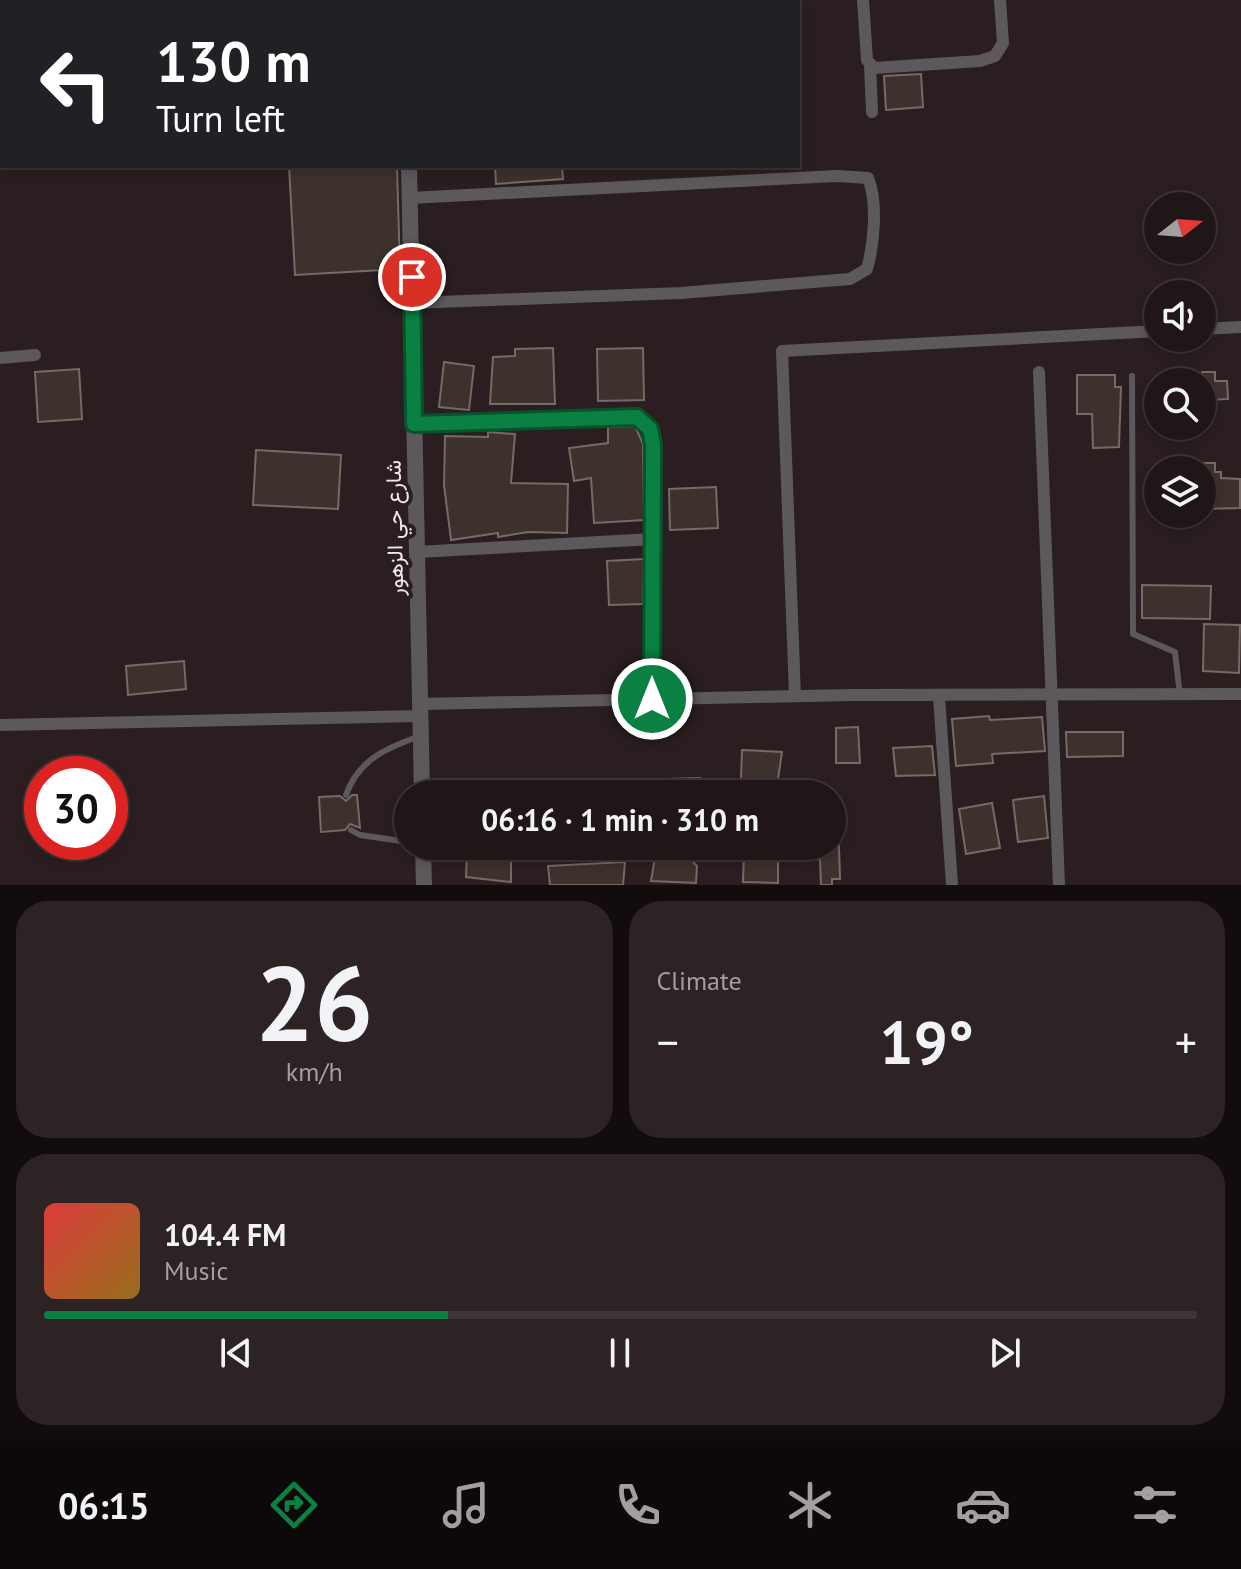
<!DOCTYPE html>
<meta charset="utf-8">
<style>
body{margin:0;font-family:"PT Sans",Vazirmatn,sans-serif;background:#2d2325;color:#f1f3f6;height:100vh;display:flex;flex-direction:column;font-size:30px;white-space:nowrap}
*{box-sizing:border-box;margin:0}
p{font-size:26px;color:#a29fa2}
.icon{flex:none;width:44px;height:44px;fill:none;stroke:currentColor;stroke-width:2;stroke-linecap:round;stroke-linejoin:round}
.map{position:relative;height:885px;overflow:hidden}
.side{display:flex;flex-direction:column;gap:16px;padding:16px;background:#120c0d;flex:1}
.side>*{flex:none}
.banner{position:absolute;left:0px;top:0px;width:800px;height:168px;box-shadow:0 4px 12px #0003,0 0 0 2px #3d3537;background:#202124;color:#fff;overflow:hidden}
.needle{width:52px;rotate:73deg}
.fabs{position:absolute;left:1144px;top:192px;display:grid;gap:16px}
.fabs a{display:grid;place-items:center;width:72px;height:72px;border-radius:50%;background:#201618;box-shadow:0 4px 12px #0003,0 0 0 2px #3d3537;font-size:40px}
.speed{position:absolute;left:24px;top:756px;display:flex;gap:16px;font-size:40px;font-weight:700;text-align:center}
.speed>*{display:grid;place-content:center;width:104px;height:104px;border-radius:50%;background:#201618;box-shadow:0 4px 12px #0003,0 0 0 2px #3d3537;line-height:1}
.speed .limit{border:12px solid #d22;background:#fff;color:#111}
.pin{position:absolute;display:grid;place-items:center;width:68px;height:68px;color:#fff;margin:-34px;border:4px solid #fff;border-radius:50%;box-shadow:0 2px 8px #0007}
.me{position:absolute;width:88px;margin:-44px;rotate:0deg;stroke-linejoin:round;filter:drop-shadow(0 0 6px #0008)}
.turn{display:flex;align-items:center;gap:28px;height:168px;padding:0 24px;font-size:36px}
.turn .icon{width:104px;height:104px;stroke-width:2.5}
.turn b{display:block;font-size:56px;line-height:68px}
.big{font-size:60px;font-weight:800;line-height:1.1}
.side .widget{flex:1;display:flex;flex-direction:column;justify-content:center;gap:12px;min-width:0;padding:0 28px;border-radius:32px;background:#2d2325}
.side .dial{align-items:center;gap:0}
.dial b{font-size:104px;line-height:1}
.song{display:flex;align-items:center;gap:24px}
.cover{width:96px;height:96px;border-radius:12px;background:linear-gradient(135deg,hsl(0 70% 55%),hsl(40 70% 35%))}
.played{height:8px;border-radius:4px;background:linear-gradient(90deg,#0b8043 35%,#3d3537 35%)}
.keys{display:flex;justify-content:space-around;direction:ltr}
.heat{display:flex;justify-content:space-between;align-items:center;font-size:44px;direction:ltr}
.side .tiles{flex:1;display:grid;gap:16px;grid-template-columns:1fr 1fr}
.widget:last-child{grid-column:span 2}
.trip{position:absolute;left:394px;top:780px;width:452px;height:80px;border-radius:40px;background:#201618;box-shadow:0 4px 12px #0003,0 0 0 2px #3d3537;font-weight:800;line-height:80px;text-align:center}
.dock{display:flex;height:128px;justify-content:space-around;align-items:center;background:#0d090a;color:#a29fa2}
.dock .icon{width:56px;height:56px}
.dock .current{color:#0b8043}
.dock b{font-size:36px;color:#f1f3f6}
.map>svg:first-child{display:block}
.building{fill:#3d312d;stroke:#776965;stroke-width:2}
.lines{fill:none;stroke-linecap:round;stroke-linejoin:round}
.service{stroke:#5d585c;stroke-width:6}
.minor{stroke:#5d585c;stroke-width:12}
.tertiary{stroke:#5d585c;stroke-width:16}
.route-casing{stroke:#07532c;stroke-width:20}
.route{stroke:#0b8043;stroke-width:14}
.labels{text-anchor:middle;stroke-width:8;stroke-linejoin:round;paint-order:stroke}
.street-label{font-size:22px;fill:#efe7e8;stroke:#2a1e20}
</style>
<div class="map">
<svg width="1241" height="885" viewBox="0 0 1241 885">
<rect width="100%" height="100%" fill="#2a1e20"/>
<path class="building" d="M 921,74 L 923,107 L 886,110 L 884,76 Z
M 289,166 L 397,166 L 400,269 L 295,275 Z
M 495,166 L 562,166 L 563,179 L 496,184 Z
M 553,348 L 555,404 L 490,404 L 493,357 L 515,356 L 515,349 Z
M 643,348 L 644,400 L 598,401 L 597,349 Z
M 444,362 L 474,366 L 469,410 L 439,407 Z
M 79,369 L 82,419 L 38,422 L 35,372 Z
M 1202,372 L 1215,372 L 1215,381 L 1227,381 L 1228,399 L 1202,400 Z
M 1077,375 L 1115,375 L 1115,387 L 1121,387 L 1119,447 L 1093,448 L 1092,414 L 1077,414 Z
M 635,426 L 643,444 L 644,520 L 594,523 L 591,478 L 574,481 L 569,448 L 608,443 L 608,427 Z
M 488,432 L 515,434 L 511,483 L 568,484 L 567,533 L 528,532 L 498,537 L 498,533 L 451,540 L 444,485 L 445,436 L 488,437 Z
M 256,450 L 341,455 L 338,509 L 253,505 Z
M 1202,463 L 1215,463 L 1215,472 L 1221,472 L 1221,478 L 1240,479 L 1240,508 L 1202,509 Z
M 716,487 L 718,528 L 670,530 L 669,489 Z
M 644,559 L 643,604 L 609,605 L 607,561 Z
M 1142,585 L 1211,586 L 1210,619 L 1142,618 Z
M 1204,624 L 1240,625 L 1239,673 L 1203,671 Z
M 184,661 L 186,689 L 128,695 L 126,666 Z
M 989,716 L 990,720 L 1042,717 L 1045,751 L 992,754 L 993,763 L 956,766 L 952,719 Z
M 858,727 L 860,763 L 836,763 L 836,728 Z
M 1066,732 L 1123,732 L 1123,756 L 1067,757 Z
M 932,746 L 935,775 L 896,776 L 893,748 Z
M 742,750 L 782,752 L 777,786 L 755,785 L 756,779 L 741,779 Z
M 700,778 L 700,794 L 666,794 L 666,779 Z
M 352,795 L 357,795 L 360,828 L 350,824 L 345,830 L 321,832 L 319,797 L 340,796 L 346,801 Z
M 1044,796 L 1048,838 L 1018,842 L 1013,800 Z
M 992,803 L 1000,848 L 966,854 L 959,809 Z
M 511,846 L 511,882 L 466,877 L 467,852 Z
M 794,846 L 839,846 L 840,879 L 832,879 L 832,885 L 821,885 L 820,859 L 795,860 Z
M 744,851 L 778,851 L 778,883 L 743,882 Z
M 687,855 L 697,866 L 696,883 L 651,881 L 655,857 Z
M 625,862 L 623,885 L 550,885 L 548,866 Z"/>
<g class="lines">
<path class="service" d="M 1132,376 L 1133,634 L 1175,652 L 1180,696
M 346,795 C 358,761 384,749 417,737
M 351,830 L 360,835 L 408,842"/>
<path class="minor" d="M 719,0 L 719,2
M 863,0 L 867,60 L 874,68 L 980,61 L 995,56 L 1003,43 L 1000,0
M 870,65 L 872,112
M 410,198 L 837,176 L 868,178 C 878,202 874,244 867,269 L 850,279 L 681,293 L 412,303
M 1202,329 L 1241,327
M 0,358 L 35,355
M 1039,372 L 1059,885
M 414,424 L 637,417 L 645,421 L 653,445 L 652,699
M 417,552 L 653,539
M 795,696 L 782,351 L 1158,331
M 939,697 L 952,885
M 420,704 L 852,695 L 1241,694
M 0,725 L 420,716"/>
<path class="tertiary" d="M 406,0 L 406,2
M 409,166 L 422,794
M 423,846 L 424,885"/>
</g>
<g class="lines">
<g class="route-casing">
<path id="route" d="M 412,277 L 414,424 L 637,417 L 650,429 L 653,445 L 652,699"/>
</g>
<use href="#route" class="route"/>
</g>
<g class="labels">
<g class="street-label">
<text transform="translate(394 528) rotate(-91)" y="8">شارع حي الزهور</text>
</g>
</g>
</svg>
<div class="fabs">
<a><svg class="needle" viewBox="-14 -14 28 28"><path d="M0-13l5 13h-10z" fill="#e53935"/><path d="M0 13l5-13h-10z" fill="#a29fa2"/></svg></a>
<a><svg class="icon" aria-label="sound" viewBox="0 0 24 24"><path d="M4 9h4l5-4v14l-5-4H4zM17 9q2 3 0 6"/></svg></a>
<a><svg class="icon" aria-label="search" viewBox="0 0 24 24"><circle cx="10" cy="10" r="6"/><path d="M15 15l6 6"/></svg></a>
<a><svg class="icon" aria-label="layers" viewBox="0 0 24 24"><path d="M12 4l9 5-9 5-9-5zM3 14l9 5 9-5"/></svg></a>
</div>
<div class="speed"><div class="limit">30</div></div>
<div class="pin" style="left:412px;top:277px;background:#d93025"><svg class="icon" aria-label="arrive" viewBox="0 0 24 24"><path d="M6 21V4h12l-3 4 3 4H6"/></svg></div>
<svg class="me" style="left:652px;top:699px" viewBox="-20 -20 40 40"><circle r="17" fill="#0b8043" stroke="#fff" stroke-width="3"/><path d="M0-11L8 9 0 5-8 9z" fill="#fff"/></svg>
<div class="trip">06:16 · 1 min · 310 m</div>
<div class="banner">
<div class="turn"><svg class="icon" aria-label="left" viewBox="0 0 24 24"><path d="M17 20v-9H6M10 6l-5 5 5 5"/></svg><div><b>130 m</b>Turn left</div></div>
</div>
</div>
<section class="side">
<div class="tiles">
<div class="widget dial"><b>26</b><p>km/h</p></div>
<div class="widget"><p>Climate</p>
<div class="heat"><a>−</a><b class="big">19°</b><a>+</a></div>
</div>
<div class="widget">
<div class="song"><i class="cover"></i><div><b>104.4 FM</b><p>Music</p></div></div>
<div class="played"></div>
<div class="keys"><svg class="icon" aria-label="previous" viewBox="0 0 24 24"><path d="M18 5L8 12l10 7zM5 5v14"/></svg><svg class="icon" aria-label="pause" viewBox="0 0 24 24"><path d="M8 5v14M16 5v14"/></svg><svg class="icon" aria-label="next" viewBox="0 0 24 24"><path d="M6 5l10 7-10 7zM19 5v14"/></svg></div>
</div>
</div>
</section>
<nav class="dock">
<b>06:15</b>
<svg class="icon current" aria-label="directions" viewBox="0 0 24 24"><path d="M12 3l9 9-9 9-9-9zM9 14v-3h6M13 9l2 2-2 2"/></svg>
<svg class="icon" aria-label="music" viewBox="0 0 24 24"><path d="M9 18V5l10-2v13"/><circle cx="6" cy="18" r="3"/><circle cx="16" cy="16" r="3"/></svg>
<svg class="icon" aria-label="phone" viewBox="0 0 24 24"><path d="M5 4h4l2 5-3 2q2 4 5 5l2-3 5 2v4C11 20 4 13 5 4z"/></svg>
<svg class="icon" aria-label="climate" viewBox="0 0 24 24"><path d="M12 3v18M4 7l16 10M4 17L20 7"/></svg>
<svg class="icon" aria-label="car" viewBox="0 0 24 24"><path d="M5 17H2v-5l4-1 3-4h7l3 4 3 1v5h-3M9 17h6M6 11h13"/><circle cx="7" cy="17" r="2"/><circle cx="17" cy="17" r="2"/></svg>
<svg class="icon" aria-label="filters" viewBox="0 0 24 24"><path d="M4 7h16M4 17h16"/><circle cx="9" cy="7" r="2"/><circle cx="15" cy="17" r="2"/></svg>
</nav>
